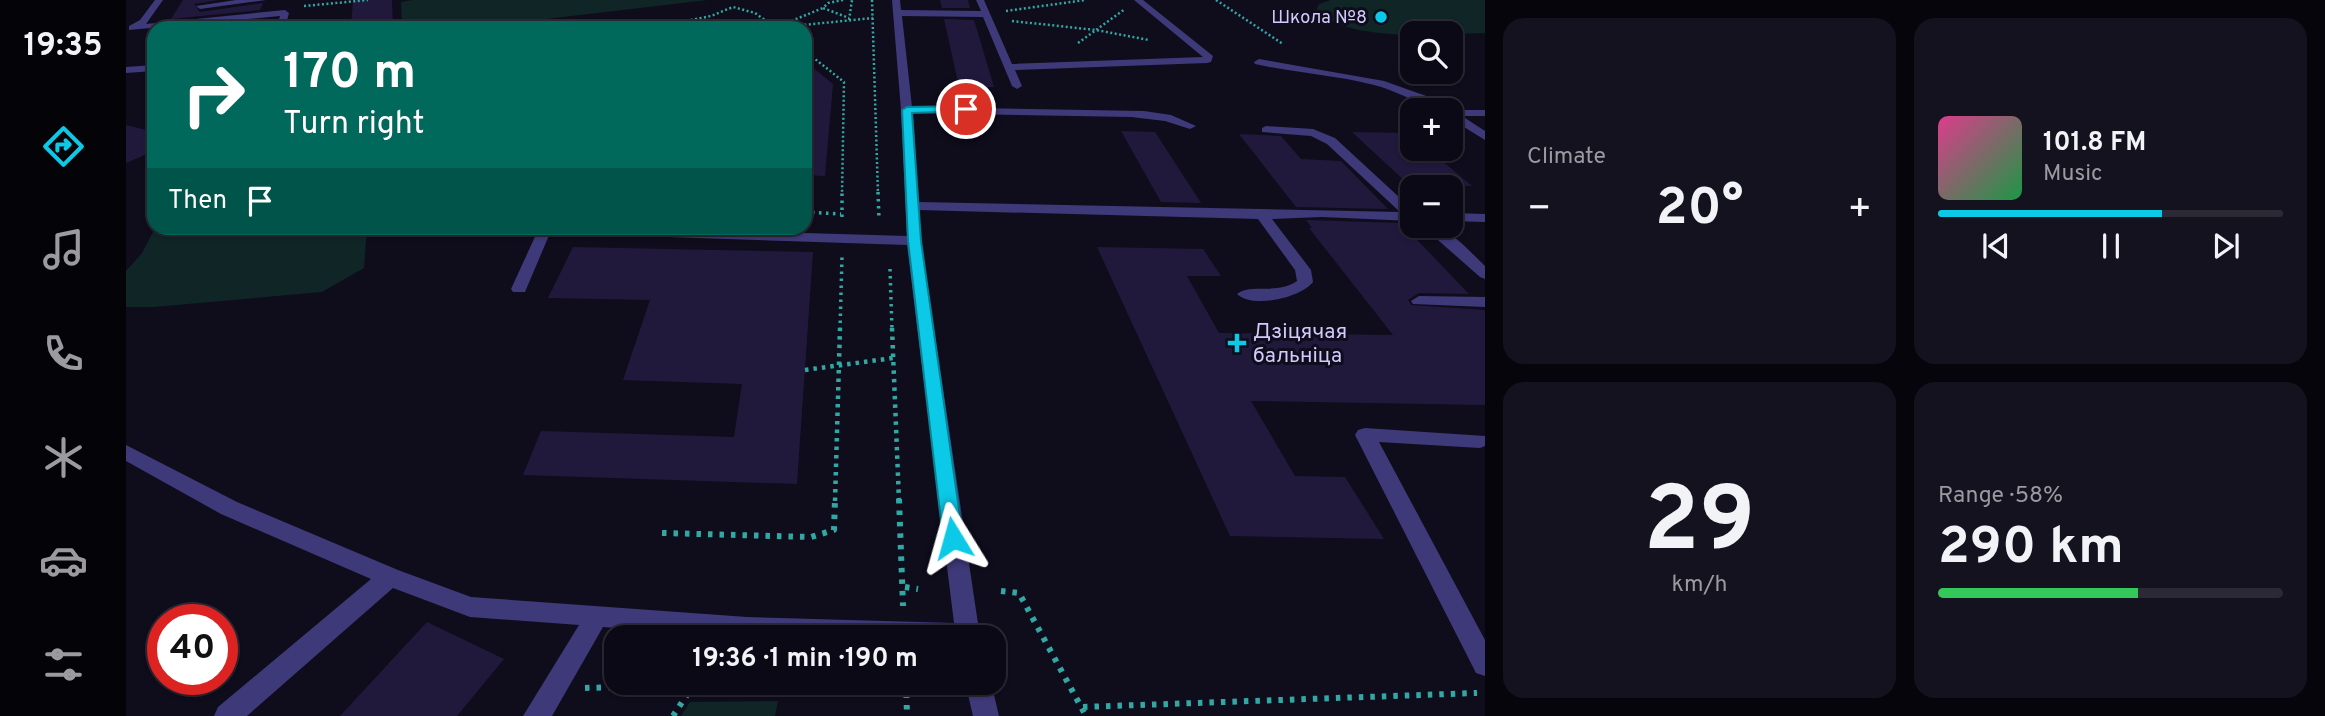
<!DOCTYPE html>
<meta charset="utf-8">
<style>
body{margin:0;font-family:Overpass,sans-serif;background:#14121e;color:#f1f3f6;height:100vh;display:flex;flex-direction:column;font-size:26px;white-space:nowrap}
*{box-sizing:border-box;margin:0}
p{font-size:23px;color:#9a9aa0}
.icon{flex:none;width:38px;height:38px;fill:none;stroke:currentColor;stroke-width:2;stroke-linecap:round;stroke-linejoin:round}
.map{position:relative;flex:1;overflow:hidden}
.panel{display:flex;flex-direction:column;gap:18px;padding:18px;background:#06050c;width:840px}
.panel>*{flex:none}
.guide{position:absolute;left:21px;top:21px;width:665px;height:214px;border-radius:21px;box-shadow:0 2px 5px #0004,0 0 0 2px #2b2a34;background:#00695c;color:#fff;overflow:hidden}
.tools{position:absolute;left:1274px;top:21px;display:grid;gap:14px}
.tools a{display:grid;place-items:center;width:63px;height:63px;border-radius:14px;background:#0b0915;box-shadow:0 2px 5px #0004,0 0 0 2px #2b2a34;font-size:35px}
.speed{position:absolute;left:21px;top:604px;display:flex;gap:14px;font-size:35px;font-weight:700;text-align:center}
.speed>*{display:grid;place-content:center;width:91px;height:91px;border-radius:50%;background:#0b0915;box-shadow:0 2px 5px #0004,0 0 0 2px #2b2a34;line-height:1}
.speed .limit{border:10px solid #d22;background:#fff;color:#111}
.pin{position:absolute;display:grid;place-items:center;width:60px;height:60px;color:#fff;margin:-30px;border:4px solid #fff;border-radius:50%;box-shadow:0 2px 7px #0007}
.me{position:absolute;width:77px;margin:-38px;rotate:352deg;stroke-linejoin:round;filter:drop-shadow(0 0 5px #0008)}
.turn{display:flex;align-items:center;gap:24px;height:147px;padding:0 21px;font-size:32px}
.turn .icon{width:91px;height:91px;stroke-width:2.5}
.turn b{display:block;font-size:49px;line-height:60px}
.then{display:flex;align-items:center;height:66px;padding:0 21px;background:#0003;gap:14px;font-size:26px}
.big{font-size:52px;font-weight:700;line-height:1.1}
.panel .card{flex:1;display:flex;flex-direction:column;justify-content:center;gap:10px;min-width:0;padding:0 24px;border-radius:21px;background:#14121e}
.panel .dial{align-items:center;gap:0}
.dial b{font-size:91px;line-height:1}
.song{display:flex;align-items:center;gap:21px}
.cover{width:84px;height:84px;border-radius:10px;background:linear-gradient(135deg,hsl(330 70% 55%),hsl(140 70% 35%))}
.played{height:7px;border-radius:4px;background:linear-gradient(90deg,#0bc9e7 65%,#2b2a34 65%)}
.keys{display:flex;justify-content:space-around;direction:ltr}
.heat{display:flex;justify-content:space-between;align-items:center;font-size:38px;direction:ltr}
.charge{height:10px;border-radius:5px;background:linear-gradient(90deg,#34c759 58%,#2b2a34 0)}
.panel .tiles{flex:1;display:grid;gap:18px;grid-template-columns:repeat(2,1fr)}
.trip{position:absolute;left:478px;top:625px;width:402px;height:70px;border-radius:21px;background:#0b0915;box-shadow:0 2px 5px #0004,0 0 0 2px #2b2a34;font-weight:700;line-height:70px;text-align:center}
main{display:flex;flex:1;min-height:0}
.menu{display:flex;flex-direction:column;width:126px;justify-content:space-around;align-items:center;background:#040408;color:#9a9aa0}
.menu .icon{width:49px;height:49px}
.menu .selected{color:#0bc9e7}
.menu b{font-size:32px;color:#f1f3f6}
.map>svg:first-child{display:block}
.green{fill:#102525}
.building{fill:#21193c}
.lines{fill:none;stroke-linecap:round;stroke-linejoin:round}
.path-far3{stroke:#32a8a4;stroke-width:2.5;stroke-dasharray:2 2.5;stroke-linecap:butt}
.path-far2{stroke:#32a8a4;stroke-width:3.5;stroke-dasharray:2.5 4.5;stroke-linecap:butt}
.path-far1{stroke:#32a8a4;stroke-width:4.5;stroke-dasharray:3.5 5;stroke-linecap:butt}
.path{stroke:#32a8a4;stroke-width:6;stroke-dasharray:4.5 7;stroke-linecap:butt}
.minor{fill:#3e3979;fill-rule:evenodd}
.route{fill:#0bc9e7;stroke:#078396;stroke-width:2}
.poi-dot{fill:#0bc9e7;stroke:#0f0c1c;stroke-width:2.5}
.labels{text-anchor:middle;stroke-width:6;stroke-linejoin:round;paint-order:stroke}
.far-poi-label{font-size:18px;fill:#d1cafc;stroke:#0f0c1c;text-anchor:end}
.poi-label{font-size:21px;fill:#d1cafc;stroke:#0f0c1c;text-anchor:start}
</style>
<main>
<nav class="menu">
<b>19:35</b>
<svg class="icon selected" aria-label="directions" viewBox="0 0 24 24"><path d="M12 3l9 9-9 9-9-9zM9 14v-3h6M13 9l2 2-2 2"/></svg>
<svg class="icon" aria-label="music" viewBox="0 0 24 24"><path d="M9 18V5l10-2v13"/><circle cx="6" cy="18" r="3"/><circle cx="16" cy="16" r="3"/></svg>
<svg class="icon" aria-label="phone" viewBox="0 0 24 24"><path d="M5 4h4l2 5-3 2q2 4 5 5l2-3 5 2v4C11 20 4 13 5 4z"/></svg>
<svg class="icon" aria-label="climate" viewBox="0 0 24 24"><path d="M12 3v18M4 7l16 10M4 17L20 7"/></svg>
<svg class="icon" aria-label="car" viewBox="0 0 24 24"><path d="M5 17H2v-5l4-1 3-4h7l3 4 3 1v5h-3M9 17h6M6 11h13"/><circle cx="7" cy="17" r="2"/><circle cx="17" cy="17" r="2"/></svg>
<svg class="icon" aria-label="filters" viewBox="0 0 24 24"><path d="M4 7h16M4 17h16"/><circle cx="9" cy="7" r="2"/><circle cx="15" cy="17" r="2"/></svg>
</nav>
<div class="map">
<svg width="1359" height="716" viewBox="0 0 1359 716">
<rect width="100%" height="100%" fill="#0f0c1c"/>
<path class="green" d="M 287,0 L 582,0 L 344,28 L 276,28 L 275,2 Z
M 1205,0 L 1359,0 L 1359,33 C 1314,34 1225,43 1190,11 L 1193,4 Z
M 29,228 L 241,228 L 238,268 L 196,292 L 28,307 L 0,307 L 0,271 L 16,253 Z
M 652,701 L 649,716 L 555,716 L 564,702 Z"/>
<path class="building" d="M 57,0 L 92,0 L 68,4 L 74,12 L 137,3 L 134,10 L 45,19 Z
M 227,0 L 266,0 L 267,28 L 225,28 Z
M 814,0 L 842,0 L 844,8 L 816,8 Z
M 818,19 L 848,20 L 868,87 L 833,87 Z
M 130,21 L 127,28 L 53,28 Z
M 679,61 L 707,84 L 699,176 L 679,175 Z
M 0,125 L 28,132 L 28,151 L 0,163 Z
M 995,131 L 1029,132 L 1075,203 L 1035,202 Z
M 1226,132 L 1283,133 L 1286,135 L 1286,149 L 1302,149 L 1346,186 L 1282,184 Z
M 1113,134 L 1155,136 L 1175,159 L 1215,161 L 1262,209 L 1170,207 Z
M 1180,220 L 1275,223 L 1343,294 L 1293,293 L 1282,300 L 1285,305 L 1359,310 L 1359,405 L 1125,401 L 1169,476 L 1219,477 L 1258,539 L 1104,536 L 971,247 L 1077,249 L 1095,276 L 1061,276 L 1093,333 L 1267,335 L 1183,228 L 1186,228 Z
M 447,247 L 687,252 L 671,484 L 397,475 L 415,431 L 608,437 L 616,384 L 497,380 L 524,300 L 422,298 Z
M 301,622 L 378,659 L 331,716 L 214,716 Z"/>
<g class="lines">
<path class="path-far3" d="M 717,0 L 702,3 L 697,8 L 723,18
M 746,0 L 752,194
M 1090,0 L 1157,44
M 178,6 L 242,0
M 880,11 L 959,0
M 723,20 L 726,0
M 886,21 L 970,30 L 1023,40
M 653,26 L 697,8
M 525,28 L 585,16 L 607,7 L 629,13 L 650,28
M 647,28 L 747,18
M 952,43 L 999,9
M 679,51 L 718,82 L 716,194"/>
<path class="path-far2" d="M 752,192 L 753,219
M 679,212 L 715,214
M 716,217 L 716,192
M 764,269 L 766,330
M 714,330 L 716,257"/>
<path class="path-far1" d="M 766,328 L 773,501
M 679,370 L 767,358
M 709,501 L 714,328"/>
<path class="path" d="M 773,499 L 777,606
M 536,533 L 685,537 L 708,530 L 709,499
M 779,587 L 792,589
M 875,591 L 893,593 L 960,716
M 780,682 L 781,716
M 459,688 L 596,684 L 780,687
M 957,707 L 1351,693
M 547,716 L 566,687"/>
<path class="minor" d="M 29,0 L 37,0 L 20,24 L 159,10 L 163,13 L 159,28 L 151,26 L 154,16 L 3,30 L 3,26 L 14,20 Z
M 110,0 L 140,0 L 74,9 L 70,6 Z
M 766,0 L 774,0 L 775,10 L 855,11 L 850,0 L 858,0 L 886,64 L 1077,57 L 1008,0 L 1017,0 L 1087,56 L 1085,62 L 1081,63 L 889,70 L 896,86 L 891,89 L 886,86 L 857,17 L 776,16 L 786,107 L 1018,111 L 1045,115 L 1070,126 L 1064,129 L 1039,121 L 1005,117 L 787,113 L 793,202 L 1274,212 L 1201,144 L 1185,136 L 1136,132 L 1136,128 L 1140,126 L 1187,129 L 1209,138 L 1286,209 L 1286,221 L 1196,217 L 1146,219 L 1185,270 L 1187,282 C 1174,298 1127,309 1111,294 C 1123,283 1152,295 1171,281 L 1169,270 L 1132,219 L 793,210 L 795,241 L 854,637 L 615,637 L 477,627 L 426,716 L 397,716 L 453,625 L 344,617 L 267,588 L 121,716 L 88,716 L 92,707 L 245,579 L 95,514 L 0,461 L 0,445 L 111,502 L 272,570 L 345,597 L 621,617 L 828,623 L 781,245 L 424,233 L 399,292 L 387,292 L 385,289 L 413,228 L 505,228 L 781,236 L 775,110 Z
M 1133,59 L 1258,81 L 1303,97 L 1324,110 L 1359,110 L 1359,116 L 1336,116 L 1359,131 L 1359,140 L 1325,119 L 1325,110 C 1301,110 1273,91 1248,85 C 1209,75 1169,73 1129,64 L 1128,62 Z
M 28,65 L 28,71 L 0,73 L 0,67 Z
M 1325,213 L 1359,214 L 1359,222 L 1325,221 Z
M 1296,226 C 1323,225 1340,248 1359,266 L 1359,279 L 1354,277 Z
M 1293,296 L 1359,297 L 1359,307 L 1287,304 L 1285,301 Z
M 1239,428 L 1359,436 L 1359,446 L 1354,448 L 1253,442 L 1359,640 L 1359,676 L 1350,673 L 1229,435 L 1232,430 Z
M 839,682 L 865,682 L 873,716 L 847,716 Z"/>
</g>
<path class="route" d="M 840,106 L 845,109 L 843,111 L 786,113 L 795,241 L 837,538 L 834,543 L 827,545 L 820,543 L 817,538 L 782,241 L 776,110 L 781,107 Z"/>
<g class="poi-dot">
<circle cx="1255" cy="17" r="7"/>
<path d="M1107.5 332.5h7v7h7v7h-7v7h-7v-7h-7v-7h7z"/>
</g>
<g class="labels">
<g class="far-poi-label">
<text x="1241" y="23">Школа №8</text>
</g>
<g class="poi-label">
<text x="1127" y="338">Дзіцячая<tspan x="1127" dy="24">бальніца</tspan></text>
</g>
</g>
</svg>
<div class="tools">
<a><svg class="icon" aria-label="search" viewBox="0 0 24 24"><circle cx="10" cy="10" r="6"/><path d="M15 15l6 6"/></svg></a>
<a>+</a>
<a>−</a>
</div>
<div class="speed"><div class="limit">40</div></div>
<div class="pin" style="left:840px;top:109px;background:#d93025"><svg class="icon" aria-label="arrive" viewBox="0 0 24 24"><path d="M6 21V4h12l-3 4 3 4H6"/></svg></div>
<svg class="me" style="left:827px;top:538px" viewBox="-20 -20 40 40"><path d="M0-17L14 15 0 8-14 15z" fill="#0bc9e7" stroke="#fff" stroke-width="4"/></svg>
<div class="trip">19:36 · 1 min · 190 m</div>
<div class="guide">
<div class="turn"><svg class="icon" aria-label="right" viewBox="0 0 24 24"><path d="M7 20v-9h11M14 6l5 5-5 5"/></svg><div><b>170 m</b>Turn right</div></div>
<div class="then">Then<svg class="icon" aria-label="arrive" viewBox="0 0 24 24"><path d="M6 21V4h12l-3 4 3 4H6"/></svg></div>
</div>
</div>
<section class="panel">
<div class="tiles">
<div class="card"><p>Climate</p>
<div class="heat"><a>−</a><b class="big">20°</b><a>+</a></div>
</div>
<div class="card">
<div class="song"><i class="cover"></i><div><b>101.8 FM</b><p>Music</p></div></div>
<div class="played"></div>
<div class="keys"><svg class="icon" aria-label="previous" viewBox="0 0 24 24"><path d="M18 5L8 12l10 7zM5 5v14"/></svg><svg class="icon" aria-label="pause" viewBox="0 0 24 24"><path d="M8 5v14M16 5v14"/></svg><svg class="icon" aria-label="next" viewBox="0 0 24 24"><path d="M6 5l10 7-10 7zM19 5v14"/></svg></div>
</div>
<div class="card dial"><b>29</b><p>km/h</p></div>
<div class="card"><p>Range · 58%</p><b class="big">290 km</b><div class="charge"></div></div>
</div>
</section>
</main>
